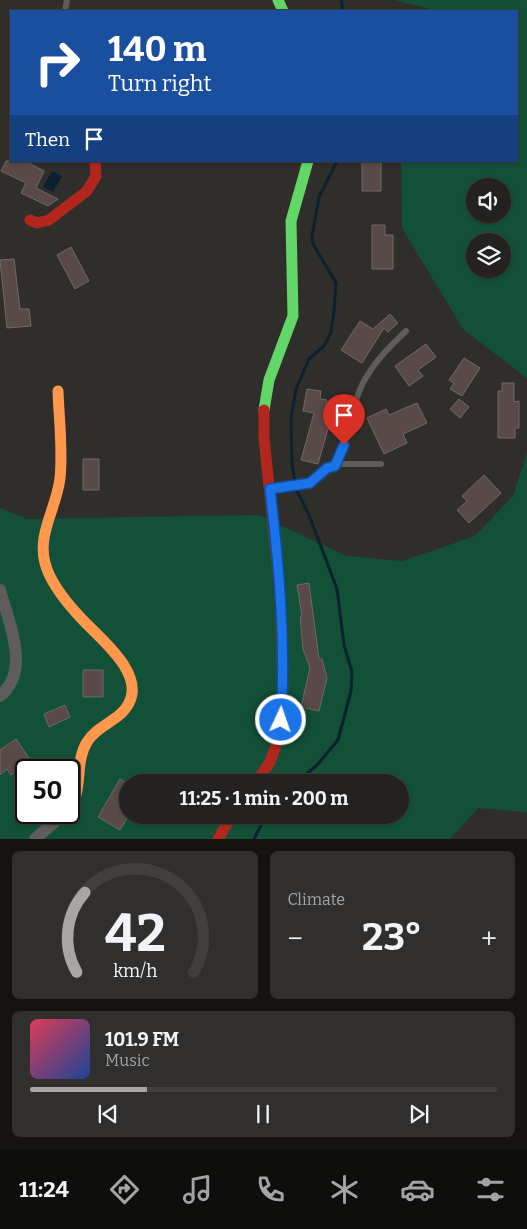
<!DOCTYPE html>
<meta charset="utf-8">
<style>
body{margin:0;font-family:Bitter,serif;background:#302f2d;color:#f1f3f6;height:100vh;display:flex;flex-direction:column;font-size:19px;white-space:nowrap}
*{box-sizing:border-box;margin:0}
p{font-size:16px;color:#a3a4a5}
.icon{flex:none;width:28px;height:28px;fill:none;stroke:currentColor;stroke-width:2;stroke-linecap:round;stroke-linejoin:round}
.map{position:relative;height:839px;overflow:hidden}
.details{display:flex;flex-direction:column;gap:12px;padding:12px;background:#141312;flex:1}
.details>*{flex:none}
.top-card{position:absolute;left:10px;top:10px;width:508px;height:152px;border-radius:0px;box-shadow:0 1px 4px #0004,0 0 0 1px #413f3e;background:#1a4fa0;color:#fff;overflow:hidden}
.fabs{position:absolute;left:466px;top:178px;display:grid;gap:10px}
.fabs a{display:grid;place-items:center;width:45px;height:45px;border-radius:50%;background:#242220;box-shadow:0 1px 4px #0004,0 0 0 1px #413f3e;font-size:25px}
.speed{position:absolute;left:15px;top:759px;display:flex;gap:10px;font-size:25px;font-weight:700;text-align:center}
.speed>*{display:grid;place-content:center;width:65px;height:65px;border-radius:50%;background:#242220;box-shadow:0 1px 4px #0004,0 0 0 1px #413f3e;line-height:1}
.speed .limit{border:2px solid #111;border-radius:8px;background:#fff;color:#111}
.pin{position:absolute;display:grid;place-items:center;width:42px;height:42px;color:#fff;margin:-51px -21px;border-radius:50% 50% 50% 0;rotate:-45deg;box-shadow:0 0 5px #0007}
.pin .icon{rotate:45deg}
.me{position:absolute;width:55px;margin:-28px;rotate:3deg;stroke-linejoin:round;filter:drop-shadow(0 0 4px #0008)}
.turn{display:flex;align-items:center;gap:18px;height:105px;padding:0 15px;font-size:22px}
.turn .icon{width:65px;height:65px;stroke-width:2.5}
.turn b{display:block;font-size:35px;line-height:42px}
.then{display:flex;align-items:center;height:48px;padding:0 15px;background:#0003;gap:10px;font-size:19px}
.big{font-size:38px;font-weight:700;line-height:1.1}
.details .tile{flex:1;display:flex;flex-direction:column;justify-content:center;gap:8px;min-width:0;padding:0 18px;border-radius:8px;background:#302f2d}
.details .dial{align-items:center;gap:0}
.dial svg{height:130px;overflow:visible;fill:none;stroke:#413f3e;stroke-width:7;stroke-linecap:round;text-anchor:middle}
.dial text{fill:#f1f3f6;stroke:none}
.song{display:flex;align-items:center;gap:15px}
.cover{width:60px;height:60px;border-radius:8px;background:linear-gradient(135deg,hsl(350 70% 55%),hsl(220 70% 35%))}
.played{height:5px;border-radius:2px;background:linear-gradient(90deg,#a8a6a3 25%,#413f3e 25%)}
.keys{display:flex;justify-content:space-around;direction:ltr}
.heat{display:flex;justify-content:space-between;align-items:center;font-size:28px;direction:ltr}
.details .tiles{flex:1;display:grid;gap:12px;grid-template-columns:1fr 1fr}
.tile:last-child{grid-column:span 2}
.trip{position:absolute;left:119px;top:774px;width:290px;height:50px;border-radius:25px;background:#242220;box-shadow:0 1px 4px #0004,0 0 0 1px #413f3e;font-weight:700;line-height:50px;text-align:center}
.tabs{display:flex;height:80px;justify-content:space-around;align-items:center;background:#0e0e0d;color:#a3a4a5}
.tabs .icon{width:35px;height:35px}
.tabs .on{color:#a8a6a3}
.tabs b{font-size:22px;color:#f1f3f6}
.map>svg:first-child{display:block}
.green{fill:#125137;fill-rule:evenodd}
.water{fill:#0b212f}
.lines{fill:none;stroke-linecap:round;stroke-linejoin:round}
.stream{stroke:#0b212f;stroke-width:3}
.building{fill:#594a48;stroke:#6d6a69}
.lane{stroke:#5e5c5c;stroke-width:6}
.street{stroke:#5e5c5c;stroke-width:12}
.fast{stroke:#63d668;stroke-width:11}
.slow{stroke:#ff974d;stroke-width:11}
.jam{stroke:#b3261e;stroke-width:11}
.route-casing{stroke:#114b97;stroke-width:12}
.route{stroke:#1a73e8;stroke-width:9}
</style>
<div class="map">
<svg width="527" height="839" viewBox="0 0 527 839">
<rect width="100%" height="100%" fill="#302e2b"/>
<path class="green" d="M 395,0 L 527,0 L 527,378 L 463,329 L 402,228 L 401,161 L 516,161 L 516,11 L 437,11 ZM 475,186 L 502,186 L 502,214 L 475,214 ZM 475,241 L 502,241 L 502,269 L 475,269 Z
M 527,453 L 527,812 L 478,808 L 450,839 L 0,839 L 0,508 L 27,519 L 259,515 L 346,556 L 403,561 L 475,536 L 513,496 ZM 26,770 L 69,770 L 69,812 L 26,812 ZM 128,782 L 400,782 L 400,815 L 128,815 Z"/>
<path class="water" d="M 52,171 L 62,176 L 53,192 L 43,187 Z"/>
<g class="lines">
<path class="stream" d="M 341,0 L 343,11
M 297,782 L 317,765 L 338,740 L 351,691 L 352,672 L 344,645 L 337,589 L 309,515 L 296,489 L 292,464 L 291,419 L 296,389 L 309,359 L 324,346 L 331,332 L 334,311 L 336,283 L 313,244 L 312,236 L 319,197 L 337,161
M 254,839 L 266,815"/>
</g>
<path class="building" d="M 6,161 L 25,161 L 44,171 L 36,188 L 58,199 L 48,206 L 21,193 L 26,183 L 1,171 Z
M 362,161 L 381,161 L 381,191 L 362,191 Z
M 372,225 L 385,225 L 385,235 L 393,235 L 393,269 L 372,269 Z
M 71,247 L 89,281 L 75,289 L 57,255 Z
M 14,259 L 20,309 L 29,309 L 31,326 L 7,328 L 0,260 Z
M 390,314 L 398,323 L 388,332 L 384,328 L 362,363 L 341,350 L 360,321 L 373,329 Z
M 426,344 L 436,357 L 418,370 L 423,376 L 409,386 L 395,366 Z
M 464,358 L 480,368 L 462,396 L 450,389 L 454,383 L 449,380 Z
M 502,383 L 514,383 L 514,402 L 519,401 L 519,428 L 515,428 L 515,438 L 498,438 L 498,391 L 502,391 Z
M 307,389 L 321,391 L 320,399 L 327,400 L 326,406 L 335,408 L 333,423 L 330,422 L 318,464 L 301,460 L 314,413 L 303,411 Z
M 459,399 L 469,407 L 460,418 L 450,409 Z
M 417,403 L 427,423 L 403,434 L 407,443 L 384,454 L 367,418 L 386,409 L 389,415 Z
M 83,459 L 99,459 L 99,490 L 83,490 Z
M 484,475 L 501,493 L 469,523 L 457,510 L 467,501 L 462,496 Z
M 309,583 L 319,659 L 322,659 L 327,678 L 319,711 L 301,707 L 310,668 L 303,649 L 300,617 L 302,616 L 297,585 Z
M 83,670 L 103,670 L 103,697 L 83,697 Z
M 65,705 L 70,717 L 49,727 L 44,714 Z
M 16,739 L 31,761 L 11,775 L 7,769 L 0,775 L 0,750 Z
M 120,779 L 128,784 L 128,817 L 120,830 L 98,817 Z"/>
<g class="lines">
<path class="lane" d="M 65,11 L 67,0
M 335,466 C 345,442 350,416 359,392 C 368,368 388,348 406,331
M 272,489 L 310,483 L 327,468 L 340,464 L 381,464"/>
<path class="street" d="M 0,590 C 9,623 31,671 0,696
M 35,839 L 66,812"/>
<path class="fast" d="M 278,0 L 283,11
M 264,410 L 269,380 L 293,316 L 291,221 L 308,161"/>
<path class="slow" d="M 58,391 C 59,420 63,449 60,478 C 57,507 37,534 45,563 C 50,583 66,602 80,617 C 98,637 145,672 129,703 C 120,721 97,725 87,742 C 74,763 84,789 69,810"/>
<path class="jam" d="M 30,220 L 37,223 L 49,220 L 87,191 L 96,176 L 95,161
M 256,782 L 270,762 L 278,740 L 283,693 L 280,593 L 264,438 L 264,410
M 218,839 L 232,815"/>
</g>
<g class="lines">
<g class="route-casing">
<path id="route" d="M 281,720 C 286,643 279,566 270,489 L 310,483 L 327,468 L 335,466 L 344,445"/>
</g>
<use href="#route" class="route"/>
</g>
</svg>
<div class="fabs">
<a><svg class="icon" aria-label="sound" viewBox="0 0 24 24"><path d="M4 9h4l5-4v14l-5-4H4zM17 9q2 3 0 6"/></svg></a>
<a><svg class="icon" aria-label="layers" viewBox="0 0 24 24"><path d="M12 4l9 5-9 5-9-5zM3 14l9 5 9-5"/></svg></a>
</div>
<div class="speed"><div class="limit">50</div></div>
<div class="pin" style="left:344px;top:445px;background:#d93025"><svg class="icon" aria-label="arrive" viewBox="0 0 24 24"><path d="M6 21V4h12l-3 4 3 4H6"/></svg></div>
<svg class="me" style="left:281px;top:720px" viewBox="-20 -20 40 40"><circle r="17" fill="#1a73e8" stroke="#fff" stroke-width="3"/><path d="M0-11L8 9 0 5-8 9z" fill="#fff"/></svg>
<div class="trip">11:25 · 1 min · 200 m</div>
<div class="top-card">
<div class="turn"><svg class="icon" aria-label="right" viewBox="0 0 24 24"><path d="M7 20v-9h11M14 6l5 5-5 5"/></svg><div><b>140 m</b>Turn right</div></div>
<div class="then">Then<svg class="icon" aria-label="arrive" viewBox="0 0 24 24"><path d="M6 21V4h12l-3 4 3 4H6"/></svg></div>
</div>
</div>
<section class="details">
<div class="tiles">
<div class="tile dial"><svg viewBox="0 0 100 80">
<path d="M14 69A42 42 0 1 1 86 69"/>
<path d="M14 69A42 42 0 0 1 19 20" stroke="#a8a6a3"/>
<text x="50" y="56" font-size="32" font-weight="700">42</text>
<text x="50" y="72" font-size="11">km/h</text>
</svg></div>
<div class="tile"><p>Climate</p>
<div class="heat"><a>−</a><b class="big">23°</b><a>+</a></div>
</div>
<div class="tile">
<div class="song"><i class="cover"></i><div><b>101.9 FM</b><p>Music</p></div></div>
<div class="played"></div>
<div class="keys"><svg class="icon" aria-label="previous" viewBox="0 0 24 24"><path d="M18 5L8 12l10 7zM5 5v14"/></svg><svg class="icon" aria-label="pause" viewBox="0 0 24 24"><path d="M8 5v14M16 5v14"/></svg><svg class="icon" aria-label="next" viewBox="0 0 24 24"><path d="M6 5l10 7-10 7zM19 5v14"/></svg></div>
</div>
</div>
</section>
<nav class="tabs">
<b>11:24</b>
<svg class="icon on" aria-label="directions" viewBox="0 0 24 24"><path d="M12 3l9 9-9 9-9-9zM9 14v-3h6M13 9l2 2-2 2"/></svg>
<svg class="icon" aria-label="music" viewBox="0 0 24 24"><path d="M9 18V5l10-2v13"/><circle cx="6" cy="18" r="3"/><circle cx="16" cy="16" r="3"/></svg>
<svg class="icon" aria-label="phone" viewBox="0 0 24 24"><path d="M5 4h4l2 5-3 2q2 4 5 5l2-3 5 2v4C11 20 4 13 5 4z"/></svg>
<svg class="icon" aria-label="climate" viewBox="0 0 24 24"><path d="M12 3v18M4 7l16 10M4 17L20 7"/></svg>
<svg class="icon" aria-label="car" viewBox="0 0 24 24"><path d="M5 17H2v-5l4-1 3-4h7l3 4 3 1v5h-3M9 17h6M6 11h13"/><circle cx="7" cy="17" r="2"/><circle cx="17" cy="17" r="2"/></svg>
<svg class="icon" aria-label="filters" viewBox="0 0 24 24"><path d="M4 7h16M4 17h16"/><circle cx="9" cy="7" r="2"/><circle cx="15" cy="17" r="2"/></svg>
</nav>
